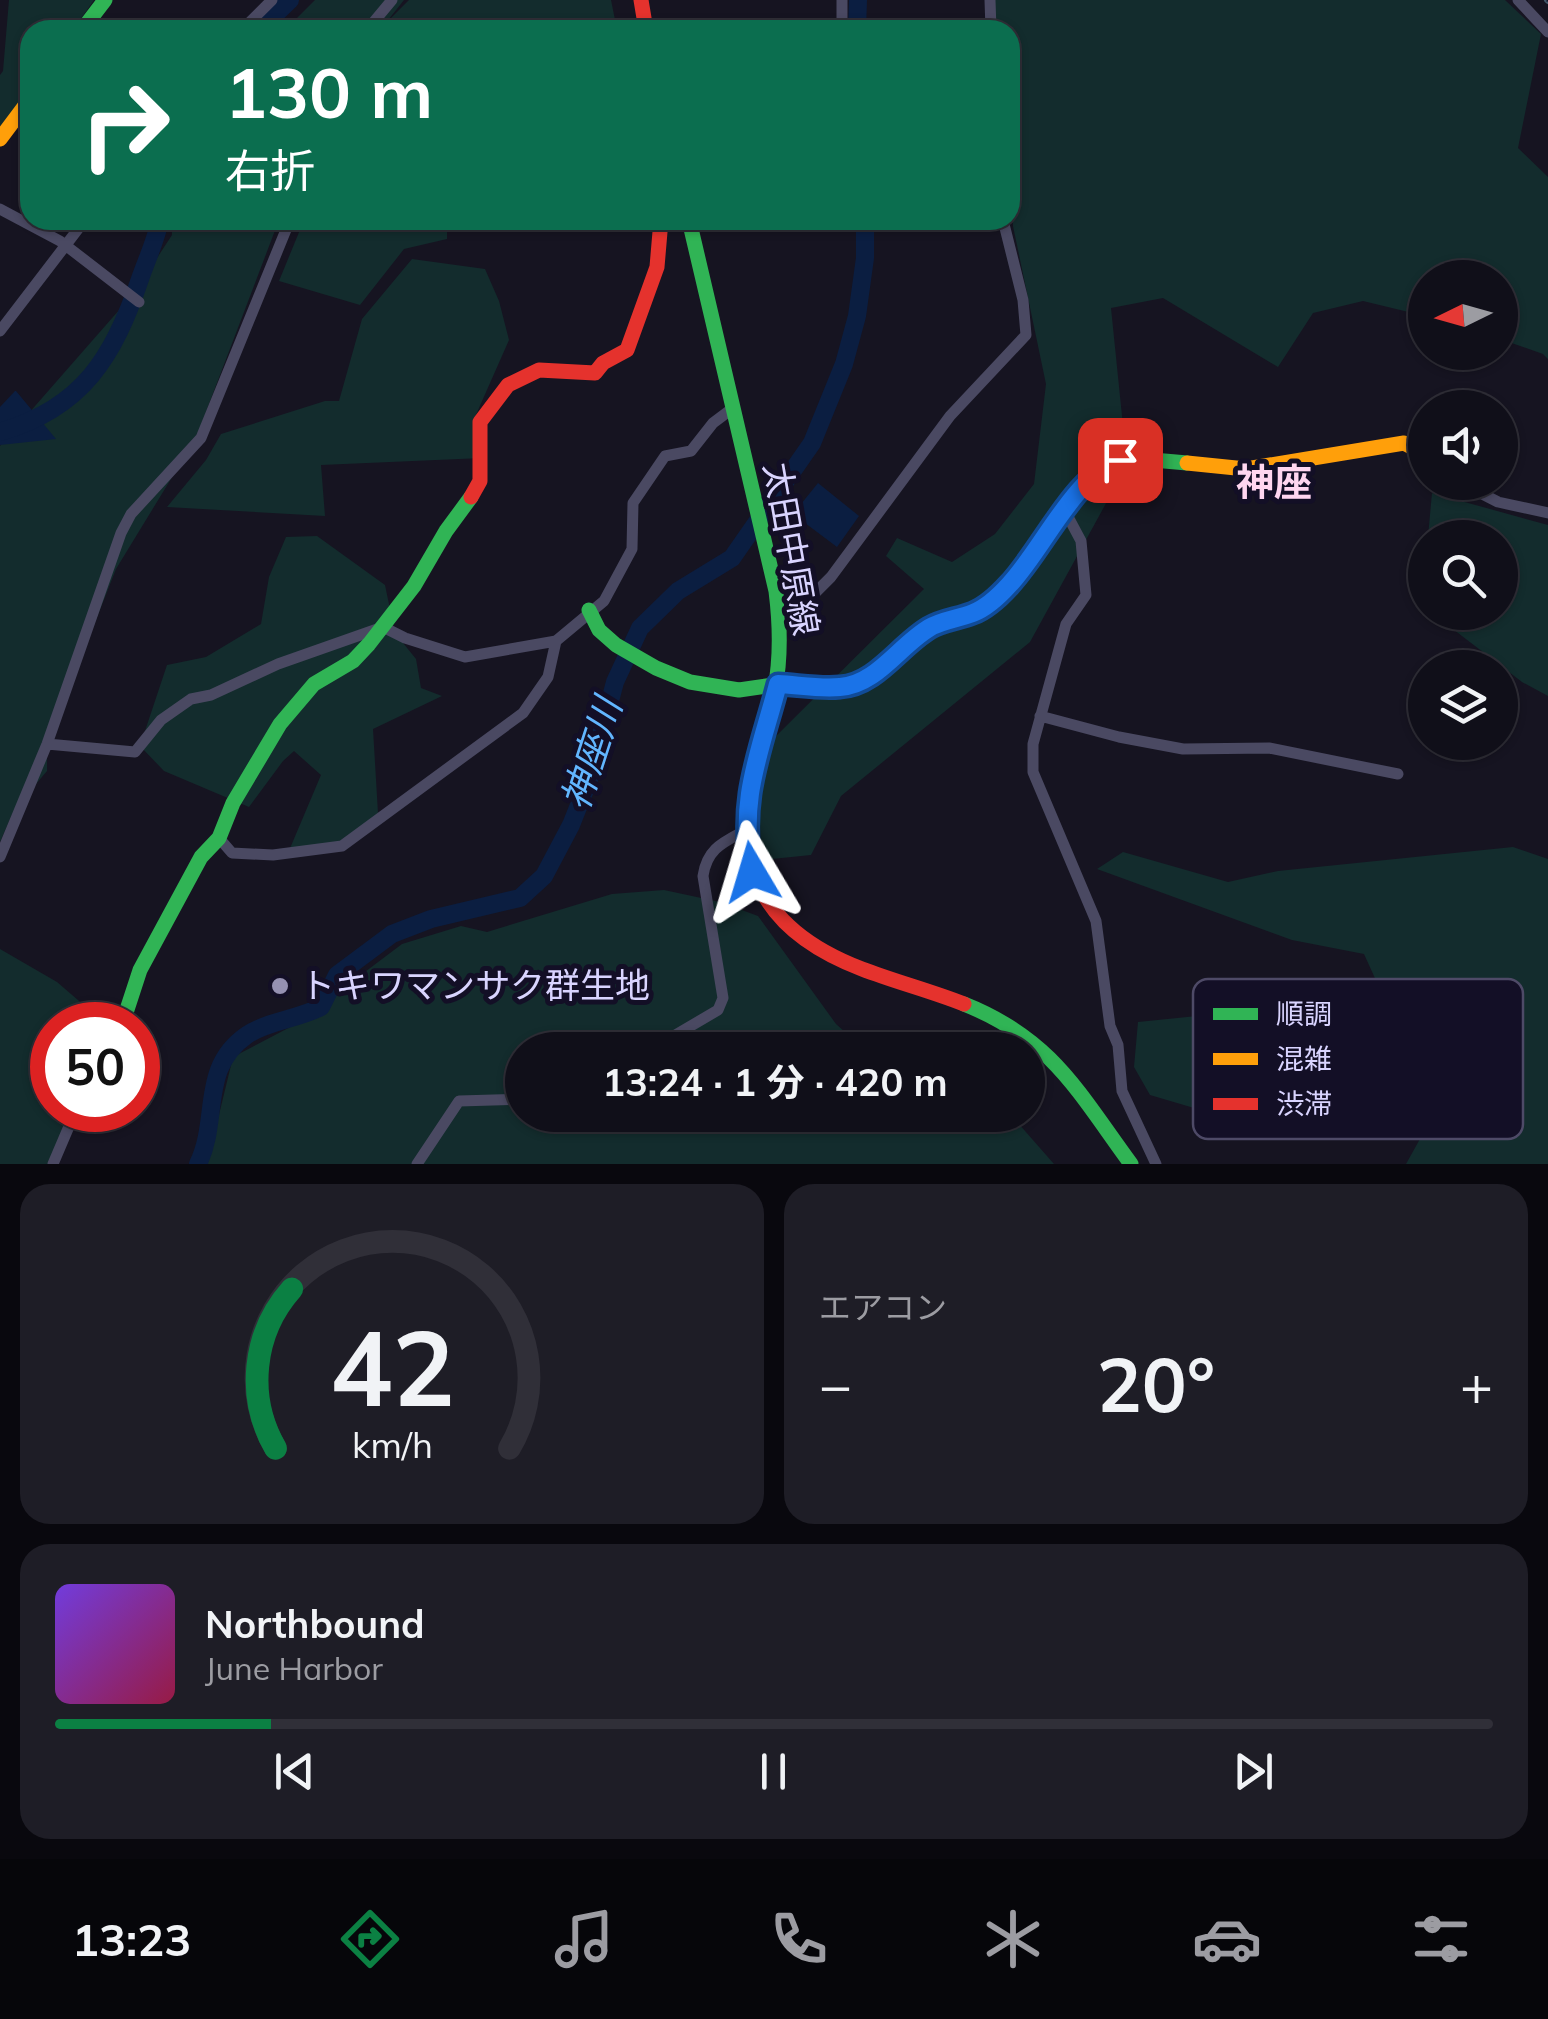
<!DOCTYPE html>
<html lang="ja">
<meta charset="utf-8">
<style>
body{margin:0;font-family:Mulish,"Noto Sans JP",sans-serif;background:#1e1d26;color:#f1f3f6;height:100vh;display:flex;flex-direction:column;font-size:38px;white-space:nowrap}
*{box-sizing:border-box;margin:0}
p{font-size:32px;color:#9c9ca2}
.icon{flex:none;width:55px;height:55px;fill:none;stroke:currentColor;stroke-width:2;stroke-linecap:round;stroke-linejoin:round}
.map{position:relative;height:1164px;overflow:hidden}
.drawer{display:flex;flex-direction:column;gap:20px;padding:20px;background:#09080e;flex:1}
.drawer>*{flex:none}
.banner{position:absolute;left:20px;top:20px;width:1000px;height:210px;border-radius:30px;box-shadow:0 2px 8px #0004,0 0 0 2px #302f38;background:#0b6e4f;color:#fff;overflow:hidden}
.needle{width:65px;rotate:265deg}
.controls{position:absolute;left:1408px;top:260px;display:grid;gap:20px}
.controls a{display:grid;place-items:center;width:110px;height:110px;border-radius:50%;background:#100f19;box-shadow:0 2px 8px #0004,0 0 0 2px #302f38;font-size:50px}
.speed{position:absolute;left:30px;top:1002px;display:flex;gap:20px;font-size:50px;font-weight:700;text-align:center}
.speed>*{display:grid;place-content:center;width:130px;height:130px;border-radius:50%;background:#100f19;box-shadow:0 2px 8px #0004,0 0 0 2px #302f38;line-height:1}
.speed .limit{border:15px solid #d22;background:#fff;color:#111}
.pin{position:absolute;display:grid;place-items:center;width:85px;height:85px;color:#fff;margin:-42px;border-radius:20px;box-shadow:0 5px 15px #0006}
.me{position:absolute;width:110px;margin:-55px;rotate:353deg;stroke-linejoin:round;filter:drop-shadow(0 0 8px #0008)}
.turn{display:flex;align-items:center;gap:35px;height:210px;padding:0 40px;font-size:45px}
.turn .icon{width:130px;height:130px;stroke-width:2.5}
.turn b{display:block;font-size:70px;line-height:85px}
.big{font-size:75px;font-weight:700;line-height:1.1}
.drawer .tile{flex:1;display:flex;flex-direction:column;justify-content:center;gap:15px;min-width:0;padding:0 35px;border-radius:30px;background:#1e1d26}
.drawer .dial{align-items:center;gap:0}
.dial svg{height:260px;overflow:visible;fill:none;stroke:#302f38;stroke-width:7;stroke-linecap:round;text-anchor:middle}
.dial text{fill:#f1f3f6;stroke:none}
.song{display:flex;align-items:center;gap:30px}
.cover{width:120px;height:120px;border-radius:15px;background:linear-gradient(135deg,hsl(260 70% 55%),hsl(340 70% 35%))}
.played{height:10px;border-radius:5px;background:linear-gradient(90deg,#0b8043 15%,#302f38 15%)}
.keys{display:flex;justify-content:space-around;direction:ltr}
.heat{display:flex;justify-content:space-between;align-items:center;font-size:55px;direction:ltr}
.drawer .tiles{flex:1;display:grid;gap:20px;grid-template-columns:1fr 1fr}
.tile:last-child{grid-column:span 2}
.trip{position:absolute;left:505px;top:1032px;width:540px;height:100px;border-radius:50px;background:#100f19;box-shadow:0 2px 8px #0004,0 0 0 2px #302f38;font-weight:700;line-height:100px;text-align:center}
.dock{display:flex;height:160px;justify-content:space-around;align-items:center;background:#06060a;color:#9c9ca2}
.dock .icon{width:70px;height:70px}
.dock .active{color:#0b8043}
.dock b{font-size:45px;color:#f1f3f6}
.map>svg:first-child{display:block}
.green{fill:#132c2d}
.water{fill:#0b1e41}
.lines{fill:none;stroke-linecap:round;stroke-linejoin:round}
.river{stroke:#0b1e41;stroke-width:18}
.street{stroke:#4a4962;stroke-width:11}
.fast{stroke:#30b455;stroke-width:15}
.slow{stroke:#ff9f0a;stroke-width:15}
.jam{stroke:#e5322d;stroke-width:15}
.rail-casing{stroke:#43596b;stroke-width:6}
.rail{stroke:#130f26;stroke-width:2.5;stroke-dasharray:8;stroke-linecap:butt}
.route-casing{stroke:#114b97;stroke-width:25}
.route{stroke:#1a73e8;stroke-width:18}
.poi-dot{fill:#9591b1;stroke:#130f26;stroke-width:4}
.labels{text-anchor:middle;stroke-width:10;stroke-linejoin:round;paint-order:stroke}
.street-label{font-size:35px;fill:#d9d4ff;stroke:#130f26}
.poi-label{font-size:35px;fill:#d9d4ff;stroke:#130f26;text-anchor:start}
.neighbourhood-label{font-size:38px;font-weight:bold;fill:#ffd6f0;stroke:#130f26}
.water-label{font-size:38px;font-style:italic;fill:#62b6ff;stroke:#130f26}
.key{fill:#130f26;stroke:#4e4a67;stroke-width:2.5}
.key-label{font-size:28px;fill:#d9d4ff}
</style>
<div class="map">
<svg width="1548" height="1164" viewBox="0 0 1548 1164">
<rect width="100%" height="100%" fill="#161421"/>
<path class="green" d="M 9,0 L 94,0 L 73,30 L 30,30 L 30,91 L 0,134 L 0,75 L 3,71 Z
M 315,0 L 404,0 L 385,24 L 409,0 L 611,0 L 617,30 L 285,30 Z
M 991,0 L 1505,0 L 1541,34 L 1518,148 L 1548,177 L 1548,359 L 1543,354 L 1500,339 L 1500,278 L 1425,278 L 1425,316 L 1363,301 L 1313,313 L 1278,367 L 1163,298 L 1111,308 L 1127,465 L 1030,642 L 841,796 L 811,855 L 761,860 L 758,754 L 924,589 L 886,556 L 897,538 L 952,562 L 995,534 L 1034,484 L 1046,384 L 1013,226 L 1010,30 L 994,30 Z
M 172,220 L 279,220 L 196,438 L 116,569 L 47,745 L 47,771 L 14,810 L 0,842 L 0,446 L 134,293 L 172,235 Z
M 304,220 L 447,220 L 447,239 L 404,249 L 360,305 L 279,281 Z
M 412,259 L 485,269 L 499,301 L 509,340 L 475,417 L 482,458 L 321,465 L 325,516 L 167,507 L 206,460 L 221,434 L 325,401 L 339,401 L 362,319 Z
M 1432,493 L 1548,525 L 1548,696 L 1522,682 L 1432,613 L 1500,612 L 1500,538 L 1428,537 Z
M 317,536 L 385,585 L 395,633 L 416,659 L 421,688 L 442,696 L 373,729 L 378,813 L 342,846 L 288,853 L 321,775 L 294,751 L 283,761 L 249,807 L 164,771 L 140,746 L 167,665 L 206,657 L 261,624 L 269,577 L 286,537 Z
M 1513,847 L 1548,859 L 1548,1164 L 1406,1164 L 1435,1112 L 1415,1087 L 1367,1084 L 1297,1105 L 1254,1109 L 1194,1108 L 1150,1095 L 1134,1067 L 1138,1022 L 1256,1010 L 1291,993 L 1342,1003 L 1379,987 L 1364,954 L 1292,940 L 1097,869 L 1123,852 L 1228,882 L 1278,871 Z
M 664,890 L 720,902 L 758,916 L 836,1024 L 865,1050 L 522,1050 L 522,1115 L 1011,1115 L 1054,1164 L 207,1164 L 233,1057 L 296,1024 L 402,944 L 461,926 L 487,932 L 612,894 Z
M 0,949 L 57,982 L 107,1025 L 52,1025 L 52,1110 L 78,1110 L 50,1164 L 0,1164 Z"/>
<path class="water" d="M 15,391 L 16,391 L 56,439 L 0,445 L 0,407 Z
M 818,483 L 859,516 L 837,547 L 793,514 Z"/>
<g class="lines">
<path class="river" d="M 259,30 L 290,0
M 857,30 L 858,0
M 0,432 C 83,408 114,356 140,279 C 147,259 156,240 160,220
M 198,1164 C 220,1119 199,1068 247,1035 C 268,1021 298,1019 321,1007 L 337,975 L 392,934 L 431,919 L 520,898 L 544,876 L 571,825 L 589,780 L 615,682 L 640,628 L 678,591 L 732,558 L 812,443 L 844,364 L 857,316 L 865,258 L 865,220"/>
<path class="street" d="M 842,0 L 842,30
M 990,0 L 991,30
M 1518,0 L 1548,32
M 242,30 L 272,0
M 367,30 L 392,0
M 0,209 L 60,241 L 139,302
M 0,331 L 85,220
M 1459,482 L 1498,502 L 1548,513
M 1065,511 L 1081,541 L 1086,595 L 1066,624 L 1033,744 L 1033,772 L 1096,921 L 1110,1026 L 1118,1045 L 1122,1091 L 1156,1164
M 781,627 L 831,577 L 950,416 L 1026,335 L 1023,300 L 1003,220
M 1040,716 L 1119,737 L 1183,749 L 1269,748 L 1398,774
M 47,744 L 135,752 L 161,720 L 191,699 L 211,695 L 278,664 L 383,627 L 405,638 L 465,657 L 556,641
M 219,838 L 232,853 L 273,855 L 342,846 L 523,713 L 548,677 L 556,641 L 604,601 L 632,549 L 633,503 L 665,456 L 691,451 L 713,423 L 733,408
M 0,857 L 47,744 L 121,533 L 131,514 L 201,438 L 290,220
M 650,1050 L 718,1010 L 723,998 L 703,876 C 707,848 724,842 746,830
M 53,1164 L 76,1110
M 417,1164 L 459,1101 L 522,1099"/>
<path class="fast" d="M 82,30 L 105,0
M 689,220 L 776,591 C 783,647 779,686 763,740
M 589,610 L 599,630 L 616,645 L 656,668 L 690,682 L 739,690 L 780,684 L 848,686 L 881,668 L 928,628 L 991,602 L 1028,563 L 1080,490 L 1108,465 L 1142,459 L 1187,463
M 964,1004 C 1052,1039 1078,1092 1131,1164
M 122,1025 L 140,970 L 201,857 L 219,838 L 233,803 L 280,724 L 314,684 L 353,661 L 369,644 L 414,586 L 446,531 L 471,497"/>
<path class="slow" d="M 0,139 L 30,99
M 1187,463 L 1246,469 L 1404,443 L 1425,454"/>
<path class="jam" d="M 641,0 L 646,30
M 471,497 L 480,481 L 480,422 L 508,385 L 539,370 L 595,373 L 603,363 L 627,350 L 657,267 L 661,220
M 763,740 C 730,851 747,925 862,969 C 896,982 931,991 964,1004"/>
<g class="rail-casing">
<path id="rail" d="M 1547,0 L 1548,1"/>
</g>
<use href="#rail" class="rail"/>
</g>
<g class="lines">
<g class="route-casing">
<path id="route" d="M 752,872 C 738,799 760,753 778,684 C 798,685 820,689 840,687 C 876,685 899,646 929,628 C 942,620 958,619 973,613 C 986,608 999,596 1009,585 C 1043,549 1074,476 1120,460"/>
</g>
<use href="#route" class="route"/>
</g>
<circle class="poi-dot" cx="280" cy="986" r="10"/>
<g class="labels">
<g class="street-label">
<text transform="translate(791 549) rotate(80)" y="12">太田中原線</text>
</g>
<g class="poi-label">
<text x="300" y="998">トキワマンサク群生地</text>
</g>
<g class="neighbourhood-label">
<text x="1274" y="496">神座</text>
</g>
<g class="water-label">
<text transform="translate(592 754) rotate(-72)" y="13">神座川</text>
</g>
</g>
<rect x="1193" y="979" width="330" height="160" rx="15" class="key"/>
<rect x="1213" y="1008" width="45" height="12" fill="#30b455"/>
<rect x="1213" y="1053" width="45" height="12" fill="#ff9f0a"/>
<rect x="1213" y="1098" width="45" height="12" fill="#e5322d"/>
<g class="key-label">
<text x="1276" y="1024">順調</text>
<text x="1276" y="1069">混雑</text>
<text x="1276" y="1114">渋滞</text>
</g>
</svg>
<div class="controls">
<a><svg class="needle" viewBox="-14 -14 28 28"><path d="M0-13l5 13h-10z" fill="#e53935"/><path d="M0 13l5-13h-10z" fill="#9c9ca2"/></svg></a>
<a><svg class="icon" aria-label="sound" viewBox="0 0 24 24"><path d="M4 9h4l5-4v14l-5-4H4zM17 9q2 3 0 6"/></svg></a>
<a><svg class="icon" aria-label="search" viewBox="0 0 24 24"><circle cx="10" cy="10" r="6"/><path d="M15 15l6 6"/></svg></a>
<a><svg class="icon" aria-label="layers" viewBox="0 0 24 24"><path d="M12 4l9 5-9 5-9-5zM3 14l9 5 9-5"/></svg></a>
</div>
<div class="speed"><div class="limit">50</div></div>
<div class="pin" style="left:1120px;top:460px;background:#d93025"><svg class="icon" aria-label="arrive" viewBox="0 0 24 24"><path d="M6 21V4h12l-3 4 3 4H6"/></svg></div>
<svg class="me" style="left:752px;top:872px" viewBox="-20 -20 40 40"><path d="M0-17L14 15 0 8-14 15z" fill="#1a73e8" stroke="#fff" stroke-width="4"/></svg>
<div class="trip">13:24 · 1 分 · 420 m</div>
<div class="banner">
<div class="turn"><svg class="icon" aria-label="right" viewBox="0 0 24 24"><path d="M7 20v-9h11M14 6l5 5-5 5"/></svg><div><b>130 m</b>右折</div></div>
</div>
</div>
<section class="drawer">
<div class="tiles">
<div class="tile dial"><svg viewBox="0 0 100 80">
<path d="M14 69A42 42 0 1 1 86 69"/>
<path d="M14 69A42 42 0 0 1 19 20" stroke="#0b8043"/>
<text x="50" y="56" font-size="32" font-weight="700">42</text>
<text x="50" y="72" font-size="11">km/h</text>
</svg></div>
<div class="tile"><p>エアコン</p>
<div class="heat"><a>−</a><b class="big">20°</b><a>+</a></div>
</div>
<div class="tile">
<div class="song"><i class="cover"></i><div><b>Northbound</b><p>June Harbor</p></div></div>
<div class="played"></div>
<div class="keys"><svg class="icon" aria-label="previous" viewBox="0 0 24 24"><path d="M18 5L8 12l10 7zM5 5v14"/></svg><svg class="icon" aria-label="pause" viewBox="0 0 24 24"><path d="M8 5v14M16 5v14"/></svg><svg class="icon" aria-label="next" viewBox="0 0 24 24"><path d="M6 5l10 7-10 7zM19 5v14"/></svg></div>
</div>
</div>
</section>
<nav class="dock">
<b>13:23</b>
<svg class="icon active" aria-label="directions" viewBox="0 0 24 24"><path d="M12 3l9 9-9 9-9-9zM9 14v-3h6M13 9l2 2-2 2"/></svg>
<svg class="icon" aria-label="music" viewBox="0 0 24 24"><path d="M9 18V5l10-2v13"/><circle cx="6" cy="18" r="3"/><circle cx="16" cy="16" r="3"/></svg>
<svg class="icon" aria-label="phone" viewBox="0 0 24 24"><path d="M5 4h4l2 5-3 2q2 4 5 5l2-3 5 2v4C11 20 4 13 5 4z"/></svg>
<svg class="icon" aria-label="climate" viewBox="0 0 24 24"><path d="M12 3v18M4 7l16 10M4 17L20 7"/></svg>
<svg class="icon" aria-label="car" viewBox="0 0 24 24"><path d="M5 17H2v-5l4-1 3-4h7l3 4 3 1v5h-3M9 17h6M6 11h13"/><circle cx="7" cy="17" r="2"/><circle cx="17" cy="17" r="2"/></svg>
<svg class="icon" aria-label="filters" viewBox="0 0 24 24"><path d="M4 7h16M4 17h16"/><circle cx="9" cy="7" r="2"/><circle cx="15" cy="17" r="2"/></svg>
</nav>
